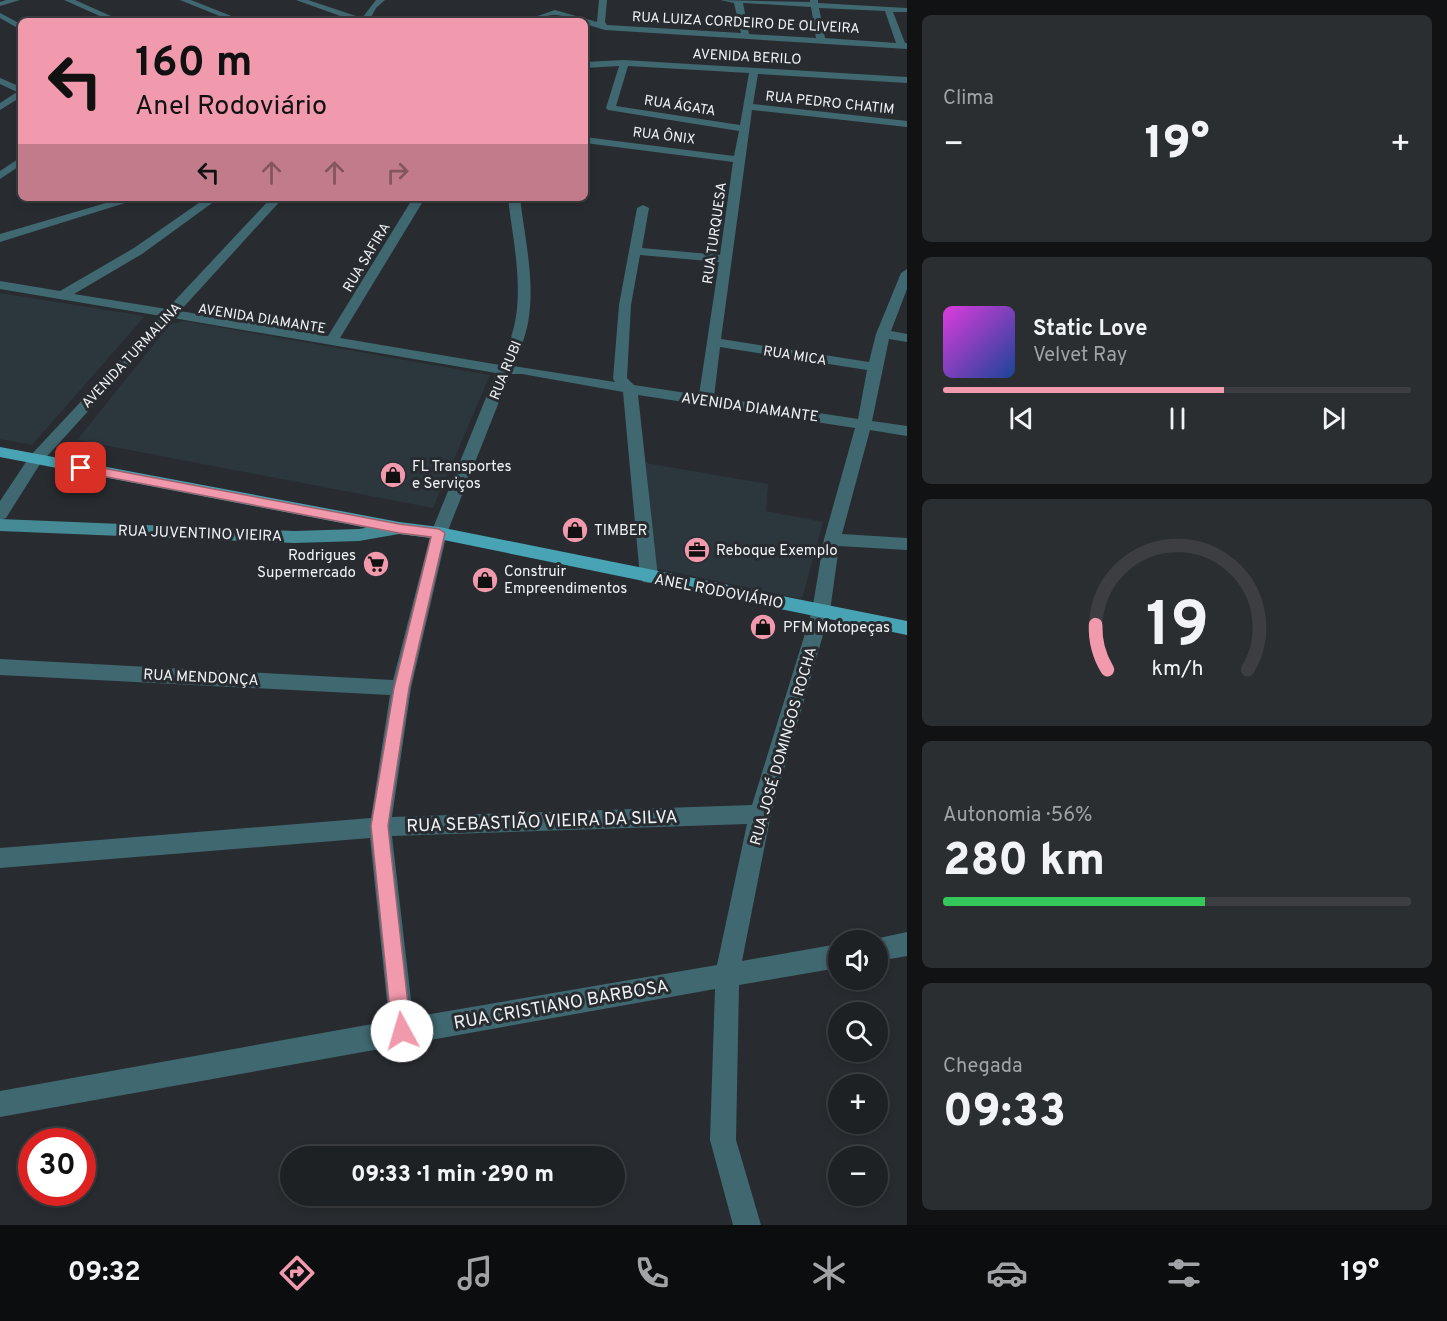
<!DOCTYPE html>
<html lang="pt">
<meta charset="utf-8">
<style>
body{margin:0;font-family:Overpass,sans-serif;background:#2b2e31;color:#f1f3f6;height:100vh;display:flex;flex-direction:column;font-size:22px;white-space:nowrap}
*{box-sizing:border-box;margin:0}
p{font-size:20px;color:#a1a3a6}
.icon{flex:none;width:33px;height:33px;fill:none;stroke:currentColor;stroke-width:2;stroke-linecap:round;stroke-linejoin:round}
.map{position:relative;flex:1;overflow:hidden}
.side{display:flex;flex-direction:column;gap:15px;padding:15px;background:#101214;width:540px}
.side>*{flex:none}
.top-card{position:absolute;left:18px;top:18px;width:570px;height:183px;border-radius:9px;box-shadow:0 3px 9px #0003,0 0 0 2px #3c3e41;background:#f29aad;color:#111;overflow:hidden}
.buttons{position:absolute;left:828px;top:930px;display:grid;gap:12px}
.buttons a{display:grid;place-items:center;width:60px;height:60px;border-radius:50%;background:#1e2124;box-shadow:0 3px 9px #0003,0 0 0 2px #3c3e41;font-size:30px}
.speed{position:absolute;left:18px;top:1128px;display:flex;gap:12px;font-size:30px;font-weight:700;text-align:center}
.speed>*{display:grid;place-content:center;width:78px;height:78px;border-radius:50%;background:#1e2124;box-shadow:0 3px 9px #0003,0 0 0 2px #3c3e41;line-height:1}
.speed .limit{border:9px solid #d22;background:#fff;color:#111}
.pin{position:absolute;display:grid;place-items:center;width:51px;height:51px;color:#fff;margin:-26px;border-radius:12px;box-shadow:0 3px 9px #0006}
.me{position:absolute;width:66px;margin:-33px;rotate:354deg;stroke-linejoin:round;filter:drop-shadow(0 0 4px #0008)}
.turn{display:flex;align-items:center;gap:21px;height:126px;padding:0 18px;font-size:27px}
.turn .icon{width:78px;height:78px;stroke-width:2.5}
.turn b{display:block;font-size:42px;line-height:51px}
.lanes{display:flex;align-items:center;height:57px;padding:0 18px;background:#0003;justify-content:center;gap:30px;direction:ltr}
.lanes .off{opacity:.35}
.big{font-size:45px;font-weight:800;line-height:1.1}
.side .tile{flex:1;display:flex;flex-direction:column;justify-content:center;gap:9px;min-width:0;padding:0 21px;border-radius:9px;background:#2b2e31}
.side .dial{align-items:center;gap:0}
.dial svg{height:156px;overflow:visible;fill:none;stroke:#3c3e41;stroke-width:7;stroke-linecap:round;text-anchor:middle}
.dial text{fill:#f1f3f6;stroke:none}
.song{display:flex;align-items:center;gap:18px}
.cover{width:72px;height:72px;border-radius:9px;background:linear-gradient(135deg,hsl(300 70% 55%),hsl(220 70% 35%))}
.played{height:6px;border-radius:3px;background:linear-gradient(90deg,#f29aad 60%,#3c3e41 60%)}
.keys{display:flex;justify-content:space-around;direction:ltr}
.heat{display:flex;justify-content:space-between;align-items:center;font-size:33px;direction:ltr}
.charge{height:9px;border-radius:4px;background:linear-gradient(90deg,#34c759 56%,#3c3e41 0)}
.trip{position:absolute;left:280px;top:1146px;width:345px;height:60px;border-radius:30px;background:#1e2124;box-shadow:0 3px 9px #0003,0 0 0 2px #3c3e41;font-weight:800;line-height:60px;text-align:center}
.tab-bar{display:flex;height:96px;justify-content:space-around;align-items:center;background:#0c0d0e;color:#a1a3a6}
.tab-bar .icon{width:42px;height:42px}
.tab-bar .on{color:#f29aad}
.tab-bar b{font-size:27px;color:#f1f3f6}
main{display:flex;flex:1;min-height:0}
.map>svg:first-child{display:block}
.built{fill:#2b363d}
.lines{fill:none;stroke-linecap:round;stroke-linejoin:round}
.street{fill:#406870;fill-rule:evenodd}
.secondary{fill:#468a96;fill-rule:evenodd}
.primary{fill:#48a4b4;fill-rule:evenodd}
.route{fill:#f29aad;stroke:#9d6470;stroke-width:1.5}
.labels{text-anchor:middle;stroke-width:6;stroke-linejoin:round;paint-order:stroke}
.far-street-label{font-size:14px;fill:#f0f3f5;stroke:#282c30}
.street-label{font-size:15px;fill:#f0f3f5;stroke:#282c30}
.poi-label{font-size:15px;fill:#f0f3f5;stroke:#282c30;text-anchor:start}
.near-street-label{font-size:18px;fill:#f0f3f5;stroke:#282c30}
</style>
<main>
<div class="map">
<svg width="907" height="1225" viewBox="0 0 907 1225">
<rect width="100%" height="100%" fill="#282c30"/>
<path class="built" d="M 0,293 L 145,316 L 32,445 L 0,439 Z
M 184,321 L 490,375 L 433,508 L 77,440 L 170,324 Z
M 646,463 L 768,484 L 766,511 L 823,522 L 802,599 L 654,568 Z"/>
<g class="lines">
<path class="street" d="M 6,0 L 20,0 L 0,6 L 0,2 Z
M 64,0 L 75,0 L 122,21 L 111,21 Z
M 180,0 L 191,0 L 244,21 L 232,21 Z
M 296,0 L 308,0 L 362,18 L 376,0 L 385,0 L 376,8 L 369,21 L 354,21 Z
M 599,0 L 607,0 L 605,22 L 607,25 L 741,33 L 734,3 L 720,0 L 810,2 L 810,0 L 818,0 L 818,3 L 907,8 L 907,12 L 893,12 L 905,43 L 907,43 L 907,49 L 605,30 L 585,24 L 585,21 C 575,21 566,16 556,15 C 547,14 534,21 523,21 L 555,10 L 597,22 ZM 743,3 L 811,7 L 816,38 L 749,34 ZM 819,8 L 885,11 L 896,43 L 825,38 Z
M 0,13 L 21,24 L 21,30 L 0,18 Z
M 624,60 L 907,77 L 907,83 L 758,74 L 753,104 L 907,121 L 907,127 L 752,110 L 721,339 L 869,362 L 876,334 L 901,273 L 907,269 L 907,289 L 891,331 L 907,334 L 907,342 L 889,339 L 872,421 L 907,426 L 907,436 L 870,430 L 842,534 L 907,538 L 907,550 L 839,546 L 830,611 L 771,814 L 742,961 L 838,944 L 838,968 L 739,985 L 736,1140 L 761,1225 L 733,1225 L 710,1140 L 715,989 L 0,1117 L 0,1091 L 389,1021 L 370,838 L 0,868 L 0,848 L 371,818 L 390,695 L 0,675 L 0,659 L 393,680 L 431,533 L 496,373 L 173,318 L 40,464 L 6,518 L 0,520 L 0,501 L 30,456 L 161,316 L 0,289 L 0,281 L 60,291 L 134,248 L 206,198 L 219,198 L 142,254 L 74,294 L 167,309 L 271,198 L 283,198 L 180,311 L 328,336 L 413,198 L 425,198 L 340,338 L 500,365 C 504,355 509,345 512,334 C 525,292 513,241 508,198 L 520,198 C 525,241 538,292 525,335 C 522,345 517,356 513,366 L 615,382 L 613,379 L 619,305 L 637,208 L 643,205 L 649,208 L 642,248 L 720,255 L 733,162 L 585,143 L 585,137 L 734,156 L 739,131 L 608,110 L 606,108 L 619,66 L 585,68 L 585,62 ZM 628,66 L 749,73 L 740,125 L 616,106 ZM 640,255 L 719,262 L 699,395 L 634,385 L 627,378 L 631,305 ZM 720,347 L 867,370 L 858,419 L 714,397 ZM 510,374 L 522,374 L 623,392 L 640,577 L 643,582 L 649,583 L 655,582 L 658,577 L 638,395 L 855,428 L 824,539 L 812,611 L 752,805 L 392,817 L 411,688 L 447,533 ZM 747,824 L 717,965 L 413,1017 L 392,836 Z
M 0,78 L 21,87 L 21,97 L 0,110 L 0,103 L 17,92 L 0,84 Z
M 21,157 L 21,165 L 0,179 L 0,171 Z
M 123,198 L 141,198 L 0,242 L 0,234 Z
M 907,932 L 907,956 L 878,961 L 878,940 L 870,940 Z"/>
<path class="secondary" d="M 0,519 L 294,531 L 359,529 L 399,522 L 405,524 L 407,528 L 405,532 L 399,534 L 359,541 L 294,543 L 0,531 Z"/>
<path class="primary" d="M 0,447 L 399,522 L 439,527 L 907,621 L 907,635 L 439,539 L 399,534 L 0,457 Z"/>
</g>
<path class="route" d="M 81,464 L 399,524 L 439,529 L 445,533 L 409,688 L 388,826 L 411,1031 L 408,1038 L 402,1041 L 395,1038 L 392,1031 L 371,826 L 394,688 L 431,537 L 399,533 L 76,471 L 76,466 Z"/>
<defs>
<g id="shop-disc" transform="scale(1.35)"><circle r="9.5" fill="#f29aad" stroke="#282c30"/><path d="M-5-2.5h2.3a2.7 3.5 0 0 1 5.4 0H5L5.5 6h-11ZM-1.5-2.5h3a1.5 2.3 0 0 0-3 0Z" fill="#111"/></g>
<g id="office-disc" transform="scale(1.35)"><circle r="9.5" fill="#f29aad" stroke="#282c30"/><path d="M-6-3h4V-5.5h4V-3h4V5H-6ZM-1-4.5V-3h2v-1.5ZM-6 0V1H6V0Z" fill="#111"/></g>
<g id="supermarket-disc" transform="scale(1.35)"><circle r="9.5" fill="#f29aad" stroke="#282c30"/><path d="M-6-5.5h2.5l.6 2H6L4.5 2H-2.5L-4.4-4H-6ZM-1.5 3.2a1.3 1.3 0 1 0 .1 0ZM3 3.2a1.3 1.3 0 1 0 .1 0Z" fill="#111"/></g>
</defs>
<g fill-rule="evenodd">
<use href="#shop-disc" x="393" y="475"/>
<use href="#shop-disc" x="575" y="530"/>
<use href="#office-disc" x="697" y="550"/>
<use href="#supermarket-disc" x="376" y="564"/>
<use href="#shop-disc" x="485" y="580"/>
<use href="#shop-disc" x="763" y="627"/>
</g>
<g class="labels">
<g class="far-street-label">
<text transform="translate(746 22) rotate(3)" y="5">RUA LUIZA CORDEIRO DE OLIVEIRA</text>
<text transform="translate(747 56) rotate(3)" y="5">AVENIDA BERILO</text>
<text transform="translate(830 102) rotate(6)" y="5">RUA PEDRO CHATIM</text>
<text transform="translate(680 105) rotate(9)" y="5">RUA ÁGATA</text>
<text transform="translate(664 135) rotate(7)" y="5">RUA ÔNIX</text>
<text transform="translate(714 233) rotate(-82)" y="5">RUA TURQUESA</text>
<text transform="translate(366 257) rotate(-59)" y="5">RUA SAFIRA</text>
<text transform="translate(262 318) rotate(9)" y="5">AVENIDA DIAMANTE</text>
<text transform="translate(131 355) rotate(-47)" y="5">AVENIDA TURMALINA</text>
<text transform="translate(795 355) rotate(9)" y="5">RUA MICA</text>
<text transform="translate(505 370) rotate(-68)" y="5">RUA RUBI</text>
</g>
<g class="street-label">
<text transform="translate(750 407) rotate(8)" y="5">AVENIDA DIAMANTE</text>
<text transform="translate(200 533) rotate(2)" y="5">RUA JUVENTINO VIEIRA</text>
<text transform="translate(719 591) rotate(11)" y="5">ANEL RODOVIÁRIO</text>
<text transform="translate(201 677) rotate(3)" y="5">RUA MENDONÇA</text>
<text transform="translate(783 746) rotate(-74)" y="5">RUA JOSÉ DOMINGOS ROCHA</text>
</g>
<g class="poi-label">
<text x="412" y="471">FL Transportes<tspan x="412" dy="17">e Serviços</tspan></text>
<text x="594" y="535">TIMBER</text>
<text x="716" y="555">Reboque Exemplo</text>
<text x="356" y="560" text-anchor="end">Rodrigues<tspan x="356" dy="17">Supermercado</tspan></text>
<text x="504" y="576">Construir<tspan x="504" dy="17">Empreendimentos</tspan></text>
<text x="783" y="632">PFM Motopeças</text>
</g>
<g class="near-street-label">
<text transform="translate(542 821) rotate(-2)" y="6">RUA SEBASTIÃO VIEIRA DA SILVA</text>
<text transform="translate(561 1004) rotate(-10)" y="6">RUA CRISTIANO BARBOSA</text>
</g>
</g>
</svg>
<div class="buttons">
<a><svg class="icon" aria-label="sound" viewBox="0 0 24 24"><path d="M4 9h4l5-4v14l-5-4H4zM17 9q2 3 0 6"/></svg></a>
<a><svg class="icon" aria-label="search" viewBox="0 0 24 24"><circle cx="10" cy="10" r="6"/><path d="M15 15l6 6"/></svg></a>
<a>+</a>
<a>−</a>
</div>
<div class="speed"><div class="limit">30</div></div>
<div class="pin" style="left:81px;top:468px;background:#d93025"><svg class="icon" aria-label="arrive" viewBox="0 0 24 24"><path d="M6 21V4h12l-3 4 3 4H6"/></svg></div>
<svg class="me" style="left:402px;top:1031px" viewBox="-20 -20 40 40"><circle r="19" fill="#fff"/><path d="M0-13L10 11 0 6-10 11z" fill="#f29aad"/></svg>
<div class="trip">09:33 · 1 min · 290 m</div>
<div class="top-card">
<div class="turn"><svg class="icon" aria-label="left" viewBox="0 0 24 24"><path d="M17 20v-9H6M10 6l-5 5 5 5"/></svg><div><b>160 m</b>Anel Rodoviário</div></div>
<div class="lanes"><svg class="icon" aria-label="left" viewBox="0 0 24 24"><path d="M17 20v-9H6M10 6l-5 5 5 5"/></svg><svg class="icon off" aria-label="ahead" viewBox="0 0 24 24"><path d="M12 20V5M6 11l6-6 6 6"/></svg><svg class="icon off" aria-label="ahead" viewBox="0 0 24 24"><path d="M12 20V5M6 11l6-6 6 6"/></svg><svg class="icon off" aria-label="right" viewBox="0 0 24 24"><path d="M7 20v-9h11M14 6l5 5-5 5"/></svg></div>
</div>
</div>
<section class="side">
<div class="tile"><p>Clima</p>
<div class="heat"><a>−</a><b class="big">19°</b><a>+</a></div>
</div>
<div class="tile">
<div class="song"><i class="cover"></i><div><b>Static Love</b><p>Velvet Ray</p></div></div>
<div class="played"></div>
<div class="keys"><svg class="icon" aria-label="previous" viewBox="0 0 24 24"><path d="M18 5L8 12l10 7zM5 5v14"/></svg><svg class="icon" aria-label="pause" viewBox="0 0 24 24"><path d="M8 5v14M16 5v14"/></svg><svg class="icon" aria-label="next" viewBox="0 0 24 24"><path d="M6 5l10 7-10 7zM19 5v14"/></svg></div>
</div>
<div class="tile dial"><svg viewBox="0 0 100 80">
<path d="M14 69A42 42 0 1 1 86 69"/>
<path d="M14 69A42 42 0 0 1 8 46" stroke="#f29aad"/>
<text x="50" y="56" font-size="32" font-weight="700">19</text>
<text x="50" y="72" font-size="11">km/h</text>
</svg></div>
<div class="tile"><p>Autonomia · 56%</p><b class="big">280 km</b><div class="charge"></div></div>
<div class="tile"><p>Chegada</p><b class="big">09:33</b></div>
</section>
</main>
<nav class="tab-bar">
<b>09:32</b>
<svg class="icon on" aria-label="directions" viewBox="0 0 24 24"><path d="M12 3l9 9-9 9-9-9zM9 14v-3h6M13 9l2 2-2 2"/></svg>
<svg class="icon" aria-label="music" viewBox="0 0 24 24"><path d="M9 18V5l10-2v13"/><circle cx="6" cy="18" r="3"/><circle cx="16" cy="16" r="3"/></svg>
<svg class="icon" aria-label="phone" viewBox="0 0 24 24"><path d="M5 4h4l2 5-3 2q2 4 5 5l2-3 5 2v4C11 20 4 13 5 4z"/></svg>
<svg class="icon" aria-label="climate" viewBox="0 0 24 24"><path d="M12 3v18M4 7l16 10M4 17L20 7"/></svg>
<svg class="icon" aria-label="car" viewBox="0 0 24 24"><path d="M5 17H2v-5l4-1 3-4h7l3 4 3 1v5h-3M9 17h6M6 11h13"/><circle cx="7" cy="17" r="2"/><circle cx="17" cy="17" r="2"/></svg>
<svg class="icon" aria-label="filters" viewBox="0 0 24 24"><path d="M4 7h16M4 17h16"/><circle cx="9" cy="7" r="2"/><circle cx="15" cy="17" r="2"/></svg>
<b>19°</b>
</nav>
